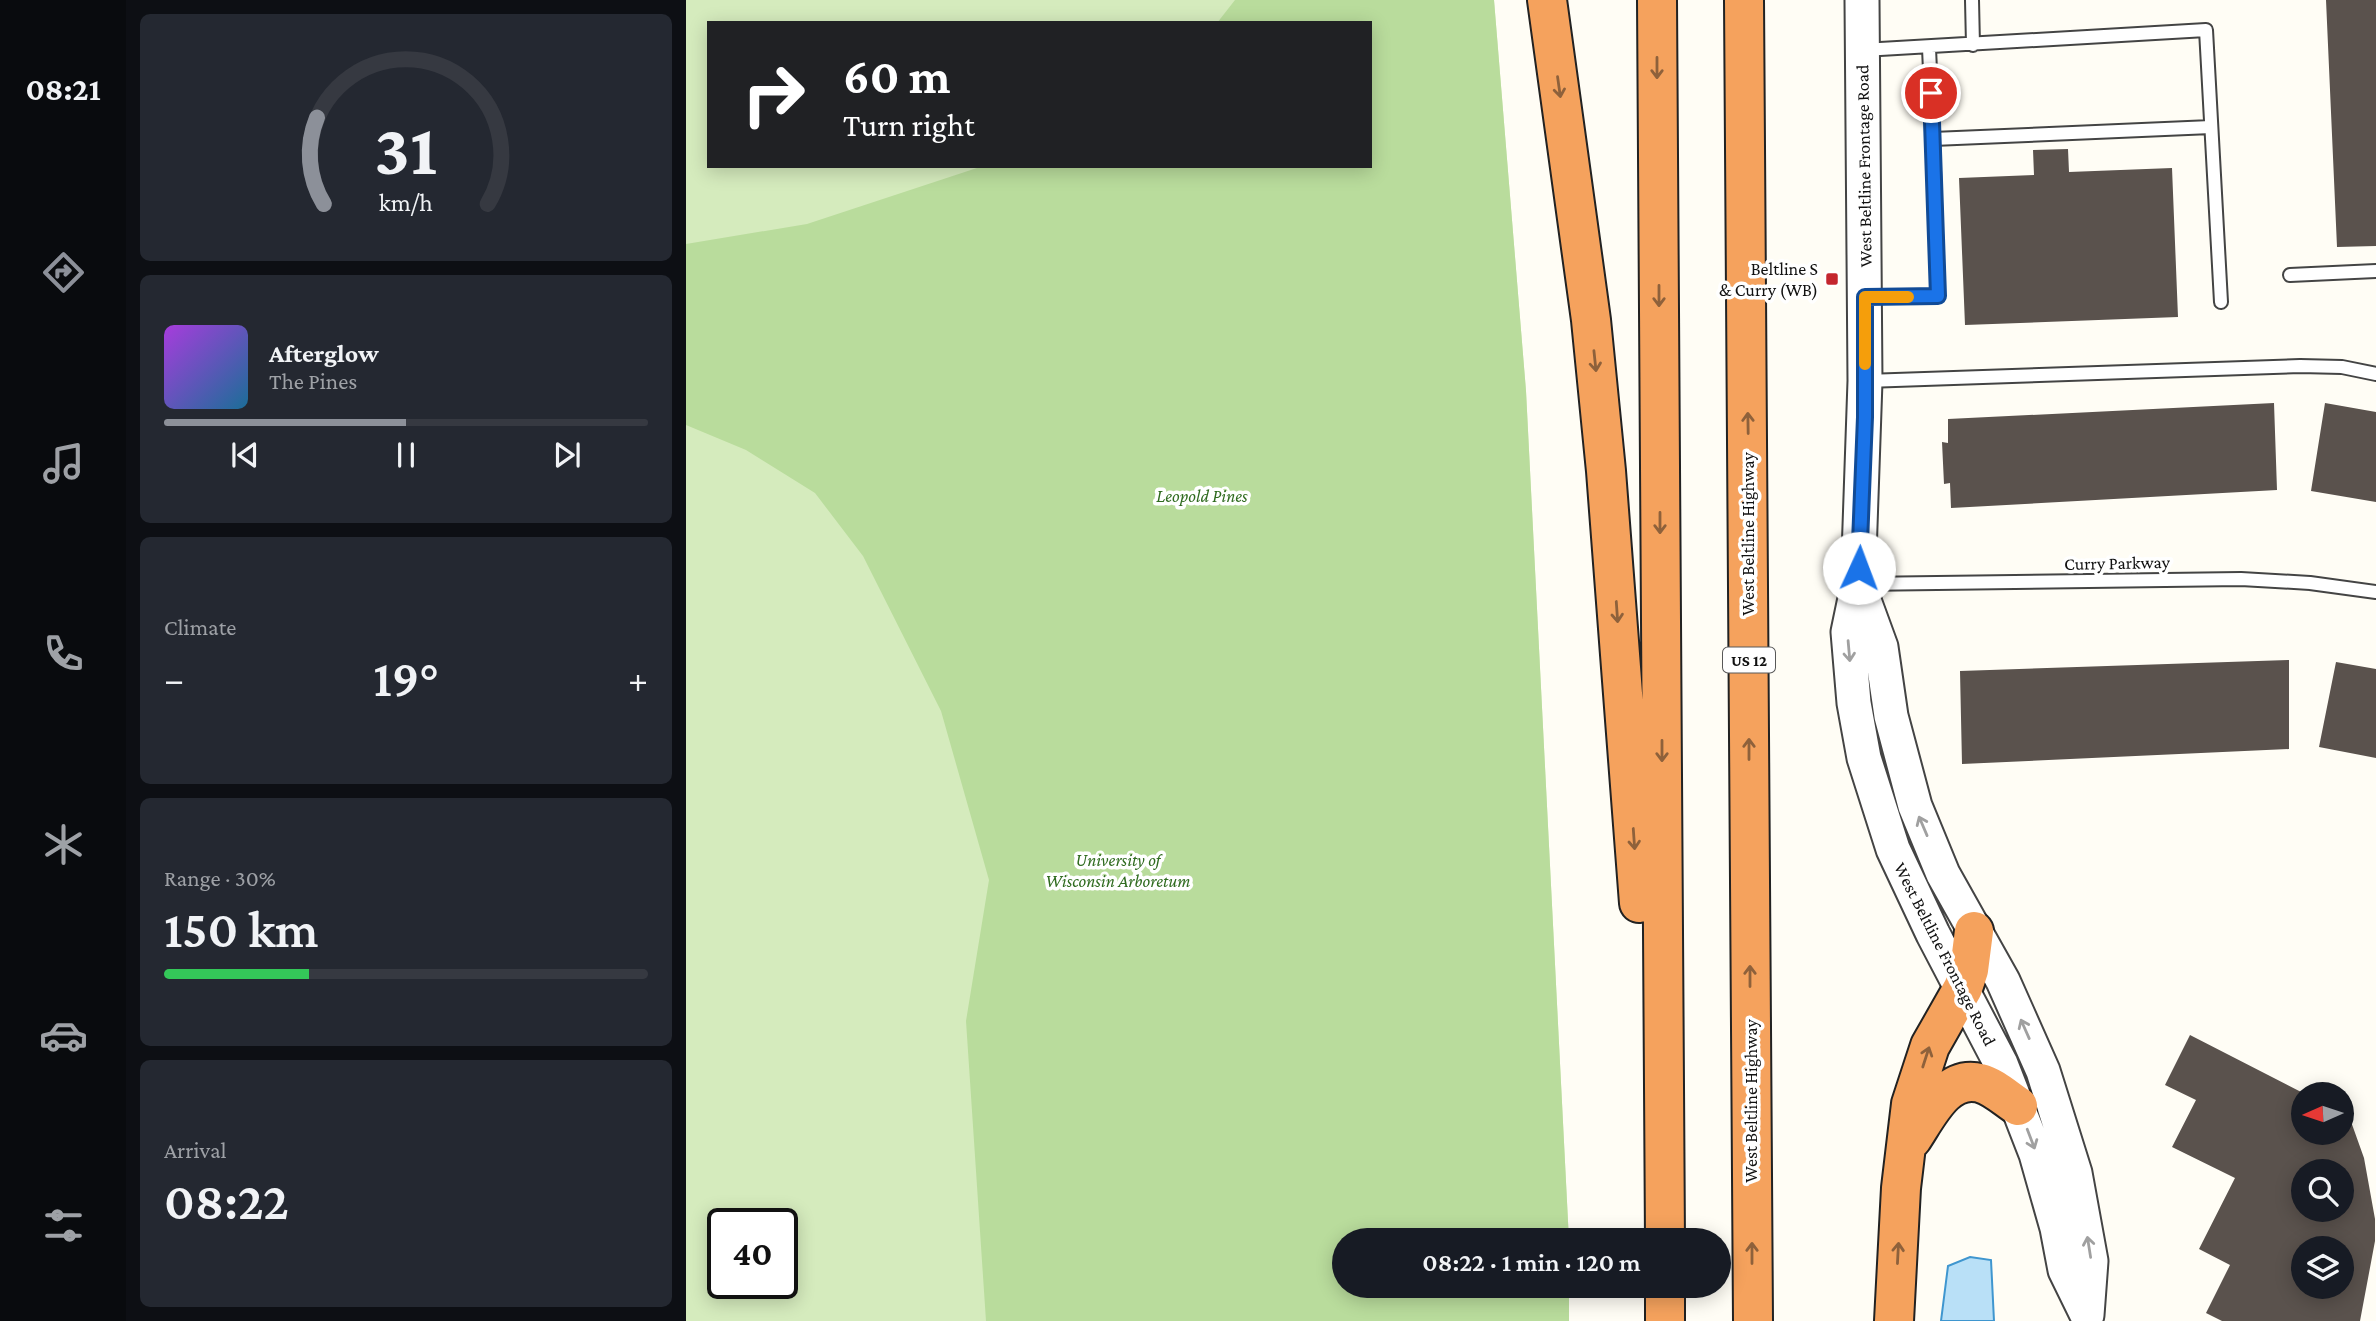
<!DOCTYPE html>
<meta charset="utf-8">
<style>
body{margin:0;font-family:"Crimson Pro",serif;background:#242831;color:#f1f3f6;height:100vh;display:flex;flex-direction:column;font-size:26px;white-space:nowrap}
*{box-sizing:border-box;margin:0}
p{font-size:23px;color:#9ea1a6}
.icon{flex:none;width:38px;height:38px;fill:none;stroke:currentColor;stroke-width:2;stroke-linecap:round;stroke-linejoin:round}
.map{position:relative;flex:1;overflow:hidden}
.details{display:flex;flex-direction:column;gap:14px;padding:14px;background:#0d0f14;width:560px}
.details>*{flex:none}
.hud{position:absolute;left:21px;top:21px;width:665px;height:147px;border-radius:0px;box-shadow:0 4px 18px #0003;background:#202124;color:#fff;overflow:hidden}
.needle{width:46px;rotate:267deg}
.fabs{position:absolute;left:1605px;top:1082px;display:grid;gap:14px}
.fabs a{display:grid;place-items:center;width:63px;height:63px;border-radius:50%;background:#171b24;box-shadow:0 4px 18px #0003;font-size:35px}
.speed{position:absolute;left:21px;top:1208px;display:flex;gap:14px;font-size:35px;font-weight:700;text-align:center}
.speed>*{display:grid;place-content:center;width:91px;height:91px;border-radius:50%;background:#171b24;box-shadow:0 4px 18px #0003;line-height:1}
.speed .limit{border:4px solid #111;border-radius:10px;background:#fff;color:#111}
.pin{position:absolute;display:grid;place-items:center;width:60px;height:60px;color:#fff;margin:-30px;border:4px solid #fff;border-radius:50%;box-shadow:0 2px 7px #0007}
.me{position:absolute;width:77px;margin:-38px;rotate:2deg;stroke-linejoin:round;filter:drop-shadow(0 0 5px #0008)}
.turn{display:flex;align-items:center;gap:24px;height:147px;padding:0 21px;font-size:32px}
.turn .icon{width:91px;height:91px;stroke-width:2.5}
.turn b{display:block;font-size:49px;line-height:60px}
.big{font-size:52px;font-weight:600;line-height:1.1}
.details .tile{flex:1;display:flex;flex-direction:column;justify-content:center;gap:10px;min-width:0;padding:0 24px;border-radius:10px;background:#242831}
.details .dial{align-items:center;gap:0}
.dial svg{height:182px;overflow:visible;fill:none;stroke:#363941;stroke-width:7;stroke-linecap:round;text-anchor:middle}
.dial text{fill:#f1f3f6;stroke:none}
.song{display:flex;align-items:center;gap:21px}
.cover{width:84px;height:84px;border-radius:10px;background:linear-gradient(135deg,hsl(280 70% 55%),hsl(200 70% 35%))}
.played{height:7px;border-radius:4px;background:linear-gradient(90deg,#8c9099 50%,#363941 50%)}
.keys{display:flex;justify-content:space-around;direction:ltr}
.heat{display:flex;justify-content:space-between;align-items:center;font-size:38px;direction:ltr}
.charge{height:10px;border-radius:5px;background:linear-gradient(90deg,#34c759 30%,#363941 0)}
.trip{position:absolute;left:646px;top:1228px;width:399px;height:70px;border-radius:35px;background:#171b24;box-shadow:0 4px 18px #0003;font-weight:600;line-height:70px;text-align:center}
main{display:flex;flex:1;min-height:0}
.tabs{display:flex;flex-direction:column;width:126px;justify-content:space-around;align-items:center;background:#090b0e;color:#9ea1a6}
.tabs .icon{width:49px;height:49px}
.tabs .selected{color:#8c9099}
.tabs b{font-size:32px;color:#f1f3f6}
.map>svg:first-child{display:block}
.green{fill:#d5ebbd;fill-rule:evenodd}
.forest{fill:#b9dc9c}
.water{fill:#b9e0f7;stroke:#3f96cf;stroke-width:2}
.building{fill:#5a524d;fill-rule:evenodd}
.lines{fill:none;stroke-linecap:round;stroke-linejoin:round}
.service-casing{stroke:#444;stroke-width:16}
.tertiary-casing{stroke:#444;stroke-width:37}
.motorway-casing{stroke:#222;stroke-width:42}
.service{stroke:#fff;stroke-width:12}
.tertiary{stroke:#fff;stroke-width:33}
.motorway{stroke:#f5a25d;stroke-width:38}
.oneway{stroke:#8e613b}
.oneway2{stroke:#a0a0a0}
.route-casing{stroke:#114b97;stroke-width:18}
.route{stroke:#1a73e8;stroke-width:12}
.slow{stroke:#f59e0b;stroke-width:12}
.poi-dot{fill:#c4262e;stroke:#fff;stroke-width:2.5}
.labels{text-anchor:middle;stroke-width:7;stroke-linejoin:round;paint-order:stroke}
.shield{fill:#fff;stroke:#585858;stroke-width:2}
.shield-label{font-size:16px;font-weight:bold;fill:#111}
.street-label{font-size:18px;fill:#111;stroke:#fff}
.poi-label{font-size:18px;fill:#111;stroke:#fff;text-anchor:end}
.park-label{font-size:18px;font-style:italic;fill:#2f6b1f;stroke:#fff}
</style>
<main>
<nav class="tabs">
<b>08:21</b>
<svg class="icon selected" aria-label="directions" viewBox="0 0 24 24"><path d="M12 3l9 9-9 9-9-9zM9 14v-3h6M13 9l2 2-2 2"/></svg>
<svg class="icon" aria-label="music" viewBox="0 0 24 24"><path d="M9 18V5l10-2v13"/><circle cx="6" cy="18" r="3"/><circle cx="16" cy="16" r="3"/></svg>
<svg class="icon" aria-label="phone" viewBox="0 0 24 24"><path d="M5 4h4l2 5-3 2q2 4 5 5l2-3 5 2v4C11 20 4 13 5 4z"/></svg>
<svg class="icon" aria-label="climate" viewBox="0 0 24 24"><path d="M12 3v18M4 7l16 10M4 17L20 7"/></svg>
<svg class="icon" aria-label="car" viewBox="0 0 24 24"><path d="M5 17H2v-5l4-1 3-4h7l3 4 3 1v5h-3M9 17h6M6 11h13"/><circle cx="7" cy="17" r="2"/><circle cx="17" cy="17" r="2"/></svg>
<svg class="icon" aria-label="filters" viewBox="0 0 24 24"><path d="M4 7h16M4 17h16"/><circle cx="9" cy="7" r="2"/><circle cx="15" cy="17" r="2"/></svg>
</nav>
<section class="details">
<div class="tile dial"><svg viewBox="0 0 100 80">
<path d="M14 69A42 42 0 1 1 86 69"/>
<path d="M14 69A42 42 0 0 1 11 31" stroke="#8c9099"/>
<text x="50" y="56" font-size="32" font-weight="700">31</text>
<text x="50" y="72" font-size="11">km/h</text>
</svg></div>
<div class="tile">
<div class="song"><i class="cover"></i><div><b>Afterglow</b><p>The Pines</p></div></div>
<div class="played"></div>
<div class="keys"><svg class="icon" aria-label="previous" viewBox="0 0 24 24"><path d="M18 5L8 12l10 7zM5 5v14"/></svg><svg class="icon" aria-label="pause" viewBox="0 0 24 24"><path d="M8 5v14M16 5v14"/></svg><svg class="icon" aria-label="next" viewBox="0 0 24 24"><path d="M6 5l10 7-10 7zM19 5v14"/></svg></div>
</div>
<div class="tile"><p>Climate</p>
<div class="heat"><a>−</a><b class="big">19°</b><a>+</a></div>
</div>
<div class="tile"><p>Range · 30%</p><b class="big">150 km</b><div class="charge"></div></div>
<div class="tile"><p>Arrival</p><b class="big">08:22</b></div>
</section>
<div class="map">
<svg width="1690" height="1321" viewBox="0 0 1690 1321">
<rect width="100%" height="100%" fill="#fffdf5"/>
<path class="green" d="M 0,0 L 808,0 L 840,391 L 883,1241 L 658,1241 L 658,1286 L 883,1286 L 883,1321 L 0,1321 ZM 23,23 L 684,23 L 684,166 L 23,166 ZM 37,1223 L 96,1223 L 96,1283 L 37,1283 Z"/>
<path class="forest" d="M 549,0 L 808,0 L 840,391 L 883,1241 L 658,1241 L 658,1286 L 883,1286 L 883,1321 L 300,1321 L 280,1021 L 303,880 L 255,711 L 177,556 L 129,493 L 60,450 L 0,425 L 0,244 L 121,224 L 297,166 L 684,166 L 684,23 L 531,23 Z"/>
<path class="water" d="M 1284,1257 L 1305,1260 L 1308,1321 L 1255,1321 L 1262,1266 Z"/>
<path class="building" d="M 1640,0 L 1690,0 L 1690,246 L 1651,247 Z
M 1382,149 L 1383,172 L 1486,168 L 1492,317 L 1279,325 L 1273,178 L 1348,175 L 1347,150 Z
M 1588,403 L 1591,490 L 1265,508 L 1264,483 L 1258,484 L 1256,442 L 1262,443 L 1262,419 Z
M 1639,403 L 1690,412 L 1690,502 L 1625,491 Z
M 1603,660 L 1603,749 L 1276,764 L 1274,671 Z
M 1650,662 L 1690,669 L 1690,758 L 1633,747 Z
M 1504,1035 L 1619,1094 L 1617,1132 L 1656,1132 L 1656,1112 L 1663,1116 L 1678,1158 L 1689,1219 L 1689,1241 L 1674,1321 L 1536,1321 L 1520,1313 L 1544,1265 L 1513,1249 L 1549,1178 L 1486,1147 L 1510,1100 L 1479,1085 ZM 1617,1171 L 1656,1171 L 1656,1209 L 1617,1209 ZM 1617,1248 L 1656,1248 L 1656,1286 L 1617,1286 Z"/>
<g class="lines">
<g class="service-casing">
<path id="service" d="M 1286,0 L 1287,45
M 1243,48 L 1247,139 L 1525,127
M 1177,50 L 1520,30 L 1535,302
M 1604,275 L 1690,271
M 1179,297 L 1252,296 L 1247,139
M 1180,381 L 1614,366 L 1656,367 L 1690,374
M 1173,584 L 1555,579 L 1624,583 L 1690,592"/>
</g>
<g class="tertiary-casing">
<path id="tertiary" d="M 1176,0 L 1179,381 L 1172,584 L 1162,632 L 1168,703 L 1178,758 L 1207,849 L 1247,934 L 1315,1064 L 1350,1154 L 1371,1228 L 1379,1270 L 1401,1315
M 1172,584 L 1195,647 L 1205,716 L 1229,806 L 1257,874 L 1317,981 L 1357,1071 L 1389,1173 L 1405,1261 L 1401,1315"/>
</g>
<g class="motorway-casing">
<path id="motorway" d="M 861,0 L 905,320 L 920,471 L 953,903
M 971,0 L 979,1241
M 1058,0 L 1067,1321
M 1226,1139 C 1241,1117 1260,1074 1294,1083 C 1307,1086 1321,1099 1332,1106
M 979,1286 L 979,1321
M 1208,1321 L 1215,1188 L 1225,1104 L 1244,1046 L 1277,988 L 1283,970 L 1288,931"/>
</g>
<use href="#service" class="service"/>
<use href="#tertiary" class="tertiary"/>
<use href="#motorway" class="motorway"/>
</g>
<defs><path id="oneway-shaft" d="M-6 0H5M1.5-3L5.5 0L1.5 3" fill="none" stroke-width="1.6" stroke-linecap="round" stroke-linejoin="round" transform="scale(1.75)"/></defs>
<g class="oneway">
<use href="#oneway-shaft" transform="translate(971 68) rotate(90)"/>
<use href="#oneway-shaft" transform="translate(873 87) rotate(82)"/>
<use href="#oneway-shaft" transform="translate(973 296) rotate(90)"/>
<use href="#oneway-shaft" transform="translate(909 361) rotate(84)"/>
<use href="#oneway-shaft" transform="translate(1062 423) rotate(-91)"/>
<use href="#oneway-shaft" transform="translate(974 523) rotate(90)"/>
<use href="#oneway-shaft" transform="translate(931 612) rotate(86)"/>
<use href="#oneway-shaft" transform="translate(1063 749) rotate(-90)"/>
<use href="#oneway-shaft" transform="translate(976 751) rotate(90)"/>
<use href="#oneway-shaft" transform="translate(948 839) rotate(86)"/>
<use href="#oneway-shaft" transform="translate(1064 976) rotate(-90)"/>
<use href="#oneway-shaft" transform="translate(1240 1057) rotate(-72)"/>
<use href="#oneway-shaft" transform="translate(1066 1253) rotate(-90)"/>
<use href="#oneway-shaft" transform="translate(1212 1253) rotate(-87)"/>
</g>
<g class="oneway2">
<use href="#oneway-shaft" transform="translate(1163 651) rotate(85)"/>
<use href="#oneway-shaft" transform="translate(1237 826) rotate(-113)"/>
<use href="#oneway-shaft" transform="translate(1339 1029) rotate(-114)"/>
<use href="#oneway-shaft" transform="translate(1345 1139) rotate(69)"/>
<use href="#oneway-shaft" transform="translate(1403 1247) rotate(-99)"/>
</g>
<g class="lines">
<g class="route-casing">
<path id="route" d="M 1173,568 L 1179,417 L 1179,297 L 1252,296 L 1245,93"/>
</g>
<use href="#route" class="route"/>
<path class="slow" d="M 1179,364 L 1179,297 L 1222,297"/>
</g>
<rect class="poi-dot" x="1139" y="272" width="14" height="14" rx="3.5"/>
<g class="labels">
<rect class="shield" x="1037" y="647.5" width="52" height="25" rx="5"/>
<g class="shield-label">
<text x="1063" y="666">US 12</text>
</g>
<g class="street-label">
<text transform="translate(1178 166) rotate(-91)" y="6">West Beltline Frontage Road</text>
<text transform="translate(1062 534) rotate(-90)" y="6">West Beltline Highway</text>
<text transform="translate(1431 563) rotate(-1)" y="6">Curry Parkway</text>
<text transform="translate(1259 954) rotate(63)" y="6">West Beltline Frontage Road</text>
<text transform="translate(1065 1101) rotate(-90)" y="6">West Beltline Highway</text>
</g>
<g class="poi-label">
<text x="1132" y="275">Beltline S<tspan x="1132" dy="21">&amp; Curry (WB)</tspan></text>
</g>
<g class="park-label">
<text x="516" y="502">Leopold Pines</text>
<text x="432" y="866">University of<tspan x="432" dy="21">Wisconsin Arboretum</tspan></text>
</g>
</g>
</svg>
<div class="fabs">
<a><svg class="needle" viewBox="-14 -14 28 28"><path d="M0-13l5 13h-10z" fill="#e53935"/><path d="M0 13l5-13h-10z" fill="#9ea1a6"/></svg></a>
<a><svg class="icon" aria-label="search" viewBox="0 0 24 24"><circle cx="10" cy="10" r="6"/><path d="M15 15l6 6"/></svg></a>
<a><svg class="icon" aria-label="layers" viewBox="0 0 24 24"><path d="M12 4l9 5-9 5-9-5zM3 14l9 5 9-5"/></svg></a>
</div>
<div class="speed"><div class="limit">40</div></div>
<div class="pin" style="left:1245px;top:93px;background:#d93025"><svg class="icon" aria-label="arrive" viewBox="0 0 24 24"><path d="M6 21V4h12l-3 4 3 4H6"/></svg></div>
<svg class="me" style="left:1173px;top:568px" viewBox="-20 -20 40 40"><circle r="19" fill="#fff"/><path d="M0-13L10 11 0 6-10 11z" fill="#1a73e8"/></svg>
<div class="trip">08:22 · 1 min · 120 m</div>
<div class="hud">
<div class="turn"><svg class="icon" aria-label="right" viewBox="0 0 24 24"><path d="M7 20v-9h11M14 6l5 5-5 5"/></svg><div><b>60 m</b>Turn right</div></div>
</div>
</div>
</main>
